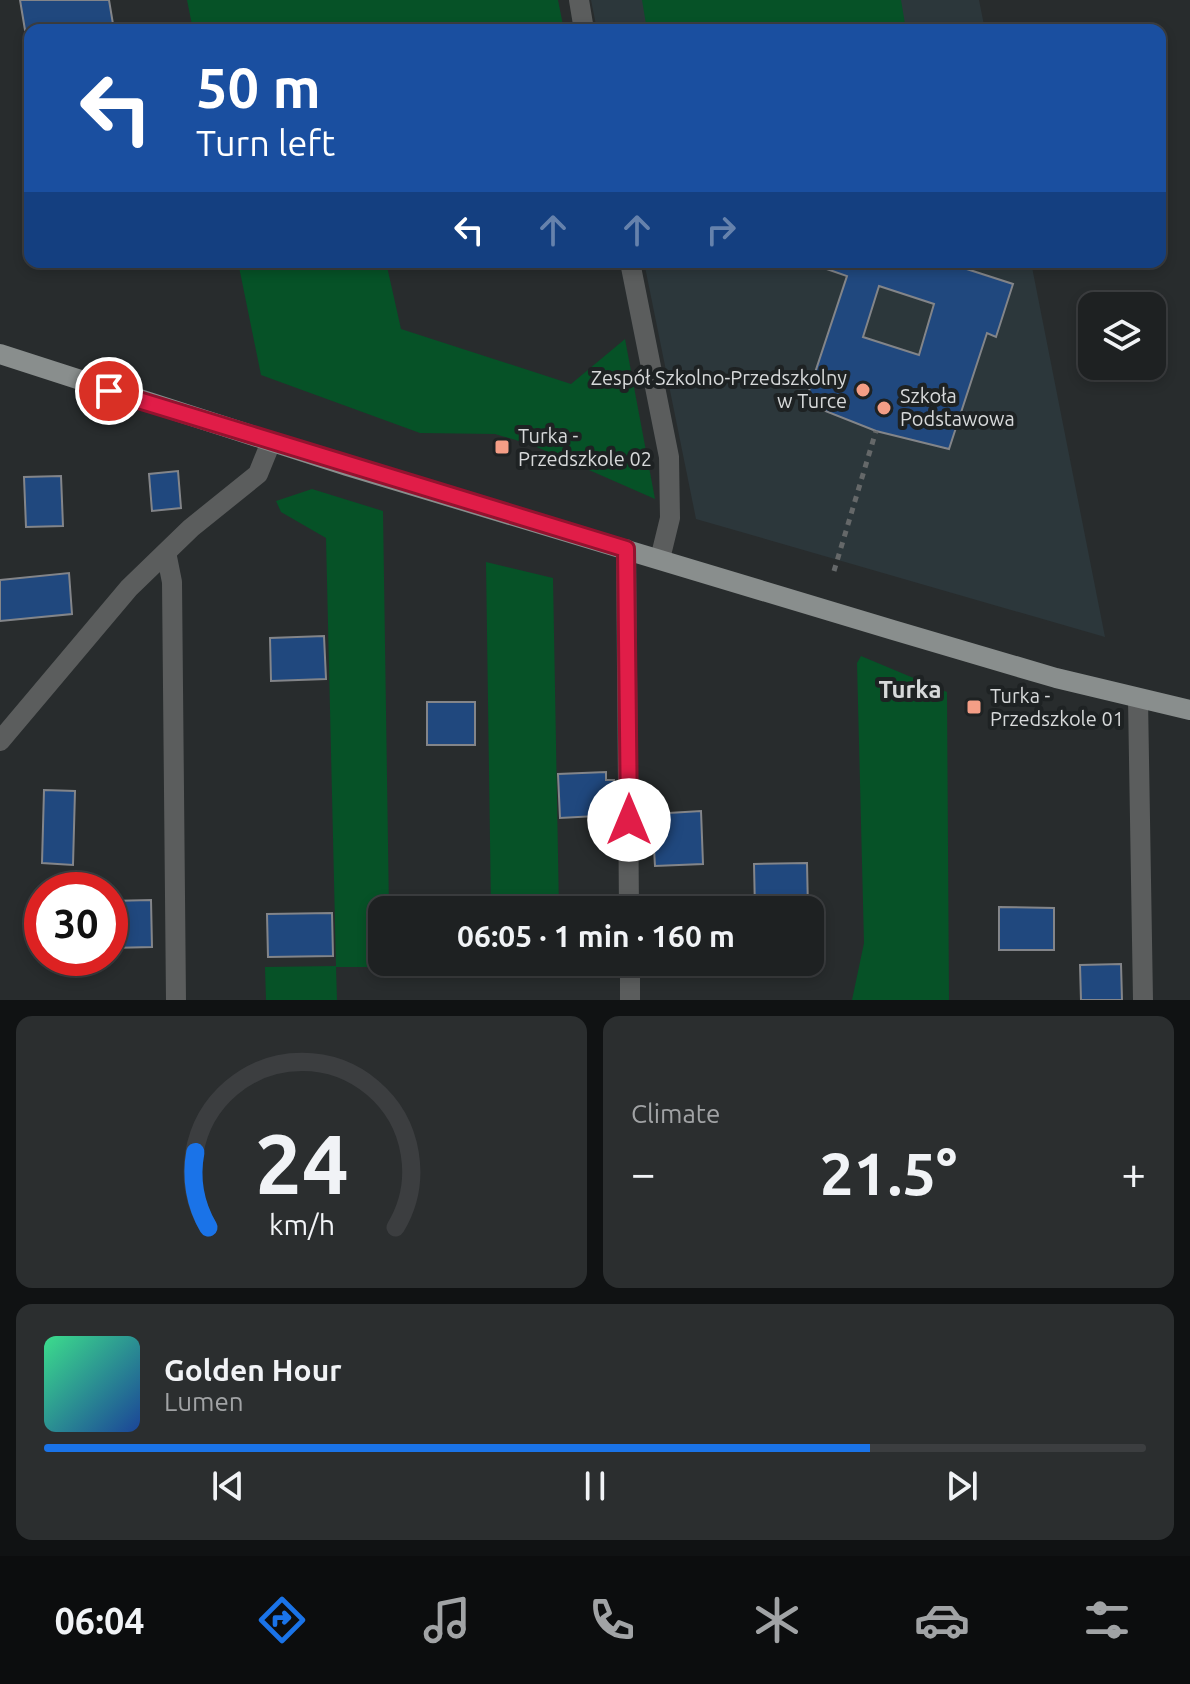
<!DOCTYPE html>
<meta charset="utf-8">
<style>
body{margin:0;font-family:Ubuntu,sans-serif;background:#2b2e2f;color:#f1f3f6;height:100vh;display:flex;flex-direction:column;font-size:30px;white-space:nowrap}
*{box-sizing:border-box;margin:0}
p{font-size:26px;color:#a1a3a5}
.icon{flex:none;width:44px;height:44px;fill:none;stroke:currentColor;stroke-width:2;stroke-linecap:round;stroke-linejoin:round}
.map{position:relative;height:1000px;overflow:hidden}
.panel{display:flex;flex-direction:column;gap:16px;padding:16px;background:#101213;flex:1}
.panel>*{flex:none}
.hud{position:absolute;left:24px;top:24px;width:1142px;height:244px;border-radius:16px;box-shadow:0 4px 12px #0003,0 0 0 2px #3c3e40;background:#1a4fa0;color:#fff;overflow:hidden}
.fabs{position:absolute;left:1078px;top:292px;display:grid;gap:16px}
.fabs a{display:grid;place-items:center;width:88px;height:88px;border-radius:16px;background:#1e2122;box-shadow:0 4px 12px #0003,0 0 0 2px #3c3e40;font-size:40px}
.speed{position:absolute;left:24px;top:872px;display:flex;gap:16px;font-size:40px;font-weight:700;text-align:center}
.speed>*{display:grid;place-content:center;width:104px;height:104px;border-radius:50%;background:#1e2122;box-shadow:0 4px 12px #0003,0 0 0 2px #3c3e40;line-height:1}
.speed .limit{border:12px solid #d22;background:#fff;color:#111}
.pin{position:absolute;display:grid;place-items:center;width:68px;height:68px;color:#fff;margin:-34px;border:4px solid #fff;border-radius:50%;box-shadow:0 2px 8px #0007}
.me{position:absolute;width:88px;margin:-44px;rotate:0deg;stroke-linejoin:round;filter:drop-shadow(0 0 6px #0008)}
.turn{display:flex;align-items:center;gap:28px;height:168px;padding:0 40px;font-size:36px}
.turn .icon{width:104px;height:104px;stroke-width:2.5}
.turn b{display:block;font-size:56px;line-height:68px}
.lanes{display:flex;align-items:center;height:76px;padding:0 40px;background:#0003;justify-content:center;gap:40px;direction:ltr}
.lanes .off{opacity:.35}
.big{font-size:60px;font-weight:700;line-height:1.1}
.panel .card{flex:1;display:flex;flex-direction:column;justify-content:center;gap:12px;min-width:0;padding:0 28px;border-radius:16px;background:#2b2e2f}
.panel .dial{align-items:center;gap:0}
.dial svg{height:208px;overflow:visible;fill:none;stroke:#3c3e40;stroke-width:7;stroke-linecap:round;text-anchor:middle}
.dial text{fill:#f1f3f6;stroke:none}
.song{display:flex;align-items:center;gap:24px}
.cover{width:96px;height:96px;border-radius:12px;background:linear-gradient(135deg,hsl(150 70% 55%),hsl(220 70% 35%))}
.played{height:8px;border-radius:4px;background:linear-gradient(90deg,#1a73e8 75%,#3c3e40 75%)}
.keys{display:flex;justify-content:space-around;direction:ltr}
.heat{display:flex;justify-content:space-between;align-items:center;font-size:44px;direction:ltr}
.panel .tiles{flex:1;display:grid;gap:16px;grid-template-columns:1fr 1fr}
.card:last-child{grid-column:span 2}
.trip{position:absolute;left:368px;top:896px;width:456px;height:80px;border-radius:16px;background:#1e2122;box-shadow:0 4px 12px #0003,0 0 0 2px #3c3e40;font-weight:700;line-height:80px;text-align:center}
.tabs{display:flex;height:128px;justify-content:space-around;align-items:center;background:#0c0d0e;color:#a1a3a5}
.tabs .icon{width:56px;height:56px}
.tabs .selected{color:#1a73e8}
.tabs b{font-size:36px;color:#f1f3f6}
.map>svg:first-child{display:block}
.built{fill:#2c373b}
.green{fill:#065227}
.building{fill:#20487e;stroke:#838589;stroke-width:2;fill-rule:evenodd}
.lines{fill:none;stroke-linecap:round;stroke-linejoin:round}
.path{stroke:#656869;stroke-width:5;stroke-dasharray:6 6;stroke-linecap:butt}
.minor{stroke:#5b5d5d;stroke-width:20}
.major{stroke:#898e8d;stroke-width:20}
.route-casing{stroke:#92132f;stroke-width:20}
.route{stroke:#e11d48;stroke-width:14}
.poi-dot{fill:#f49e86;stroke:#1e2223;stroke-width:3}
.labels{text-anchor:middle;stroke-width:8;stroke-linejoin:round;paint-order:stroke}
.poi-label{font-size:20px;fill:#d7d9da;stroke:#1e2223;text-anchor:start}
.quarter-label{font-size:24px;font-weight:bold;fill:#d7d9da;stroke:#1e2223}
</style>
<div class="map">
<svg width="1190" height="1000" viewBox="0 0 1190 1000">
<rect width="100%" height="100%" fill="#282c2d"/>
<path class="built" d="M 591,0 L 979,0 L 985,30 L 597,30 Z
M 644,262 L 1031,262 L 1105,637 L 696,519 Z"/>
<path class="green" d="M 187,0 L 558,0 L 564,30 L 193,30 Z
M 642,0 L 901,0 L 906,30 L 647,30 Z
M 238,262 L 386,262 L 401,329 L 571,384 L 625,339 L 655,499 L 532,445 L 495,434 L 420,433 L 261,375 Z
M 312,489 L 383,511 L 389,910 L 382,910 L 382,962 L 390,962 L 390,967 L 336,967 L 337,1000 L 266,1000 L 265,967 L 336,966 L 326,538 L 281,512 L 276,501 Z
M 486,562 L 553,578 L 559,910 L 491,910 Z
M 861,656 L 947,692 L 949,1000 L 852,1000 L 864,943 L 857,663 Z"/>
<path class="building" d="M 20,0 L 109,0 L 114,30 L 25,30 Z
M 822,262 L 945,262 L 1013,284 L 996,337 L 987,333 L 949,449 L 876,431 L 805,403 L 847,276 L 821,267 ZM 879,286 L 934,304 L 919,355 L 863,337 Z
M 178,471 L 181,508 L 152,511 L 149,474 Z
M 61,476 L 63,526 L 26,527 L 24,477 Z
M 69,573 L 72,614 L 0,621 L 0,580 Z
M 324,636 L 326,679 L 271,681 L 270,638 Z
M 427,702 L 475,702 L 475,745 L 427,745 Z
M 606,772 L 606,780 L 614,780 L 615,815 L 560,818 L 558,774 Z
M 44,790 L 75,791 L 73,865 L 42,863 Z
M 701,811 L 703,864 L 655,866 L 652,814 Z
M 807,863 L 808,910 L 755,910 L 754,864 Z
M 151,900 L 152,947 L 110,948 L 110,901 Z
M 999,907 L 1054,908 L 1054,950 L 999,950 Z
M 332,913 L 333,956 L 268,957 L 267,914 Z
M 1121,964 L 1122,1000 L 1081,1000 L 1080,965 Z"/>
<g class="lines">
<path class="path" d="M 834,571 L 876,431"/>
<path class="minor" d="M 579,0 L 584,30
M 630,262 L 669,457 L 670,518 L 660,559
M 626,549 L 629,910
M 166,552 L 172,582 L 176,1000
M 1138,699 L 1143,1000
M 0,741 L 129,588 L 191,528 L 258,474 L 271,442
M 630,962 L 630,1000"/>
<path class="major" d="M 0,354 L 347,466 L 893,630 L 1056,678 L 1190,710"/>
</g>
<g class="lines">
<g class="route-casing">
<path id="route" d="M 109,391 L 626,549 L 629,820"/>
</g>
<use href="#route" class="route"/>
</g>
<g class="poi-dot">
<circle cx="863" cy="390" r="8"/>
<circle cx="884" cy="408" r="8"/>
<rect x="494" y="439" width="16" height="16" rx="4"/>
<rect x="966" y="699" width="16" height="16" rx="4"/>
</g>
<g class="labels">
<g class="poi-label">
<text x="847" y="385" text-anchor="end">Zespół Szkolno-Przedszkolny<tspan x="847" dy="23">w Turce</tspan></text>
<text x="900" y="403">Szkoła<tspan x="900" dy="23">Podstawowa</tspan></text>
<text x="518" y="443">Turka -<tspan x="518" dy="23">Przedszkole 02</tspan></text>
<text x="990" y="703">Turka -<tspan x="990" dy="23">Przedszkole 01</tspan></text>
</g>
<g class="quarter-label">
<text x="910" y="698">Turka</text>
</g>
</g>
</svg>
<div class="fabs">
<a><svg class="icon" aria-label="layers" viewBox="0 0 24 24"><path d="M12 4l9 5-9 5-9-5zM3 14l9 5 9-5"/></svg></a>
</div>
<div class="speed"><div class="limit">30</div></div>
<div class="pin" style="left:109px;top:391px;background:#d93025"><svg class="icon" aria-label="arrive" viewBox="0 0 24 24"><path d="M6 21V4h12l-3 4 3 4H6"/></svg></div>
<svg class="me" style="left:629px;top:820px" viewBox="-20 -20 40 40"><circle r="19" fill="#fff"/><path d="M0-13L10 11 0 6-10 11z" fill="#e11d48"/></svg>
<div class="trip">06:05 · 1 min · 160 m</div>
<div class="hud">
<div class="turn"><svg class="icon" aria-label="left" viewBox="0 0 24 24"><path d="M17 20v-9H6M10 6l-5 5 5 5"/></svg><div><b>50 m</b>Turn left</div></div>
<div class="lanes"><svg class="icon" aria-label="left" viewBox="0 0 24 24"><path d="M17 20v-9H6M10 6l-5 5 5 5"/></svg><svg class="icon off" aria-label="ahead" viewBox="0 0 24 24"><path d="M12 20V5M6 11l6-6 6 6"/></svg><svg class="icon off" aria-label="ahead" viewBox="0 0 24 24"><path d="M12 20V5M6 11l6-6 6 6"/></svg><svg class="icon off" aria-label="right" viewBox="0 0 24 24"><path d="M7 20v-9h11M14 6l5 5-5 5"/></svg></div>
</div>
</div>
<section class="panel">
<div class="tiles">
<div class="card dial"><svg viewBox="0 0 100 80">
<path d="M14 69A42 42 0 1 1 86 69"/>
<path d="M14 69A42 42 0 0 1 9 40" stroke="#1a73e8"/>
<text x="50" y="56" font-size="32" font-weight="700">24</text>
<text x="50" y="72" font-size="11">km/h</text>
</svg></div>
<div class="card"><p>Climate</p>
<div class="heat"><a>−</a><b class="big">21.5°</b><a>+</a></div>
</div>
<div class="card">
<div class="song"><i class="cover"></i><div><b>Golden Hour</b><p>Lumen</p></div></div>
<div class="played"></div>
<div class="keys"><svg class="icon" aria-label="previous" viewBox="0 0 24 24"><path d="M18 5L8 12l10 7zM5 5v14"/></svg><svg class="icon" aria-label="pause" viewBox="0 0 24 24"><path d="M8 5v14M16 5v14"/></svg><svg class="icon" aria-label="next" viewBox="0 0 24 24"><path d="M6 5l10 7-10 7zM19 5v14"/></svg></div>
</div>
</div>
</section>
<nav class="tabs">
<b>06:04</b>
<svg class="icon selected" aria-label="directions" viewBox="0 0 24 24"><path d="M12 3l9 9-9 9-9-9zM9 14v-3h6M13 9l2 2-2 2"/></svg>
<svg class="icon" aria-label="music" viewBox="0 0 24 24"><path d="M9 18V5l10-2v13"/><circle cx="6" cy="18" r="3"/><circle cx="16" cy="16" r="3"/></svg>
<svg class="icon" aria-label="phone" viewBox="0 0 24 24"><path d="M5 4h4l2 5-3 2q2 4 5 5l2-3 5 2v4C11 20 4 13 5 4z"/></svg>
<svg class="icon" aria-label="climate" viewBox="0 0 24 24"><path d="M12 3v18M4 7l16 10M4 17L20 7"/></svg>
<svg class="icon" aria-label="car" viewBox="0 0 24 24"><path d="M5 17H2v-5l4-1 3-4h7l3 4 3 1v5h-3M9 17h6M6 11h13"/><circle cx="7" cy="17" r="2"/><circle cx="17" cy="17" r="2"/></svg>
<svg class="icon" aria-label="filters" viewBox="0 0 24 24"><path d="M4 7h16M4 17h16"/><circle cx="9" cy="7" r="2"/><circle cx="15" cy="17" r="2"/></svg>
</nav>
